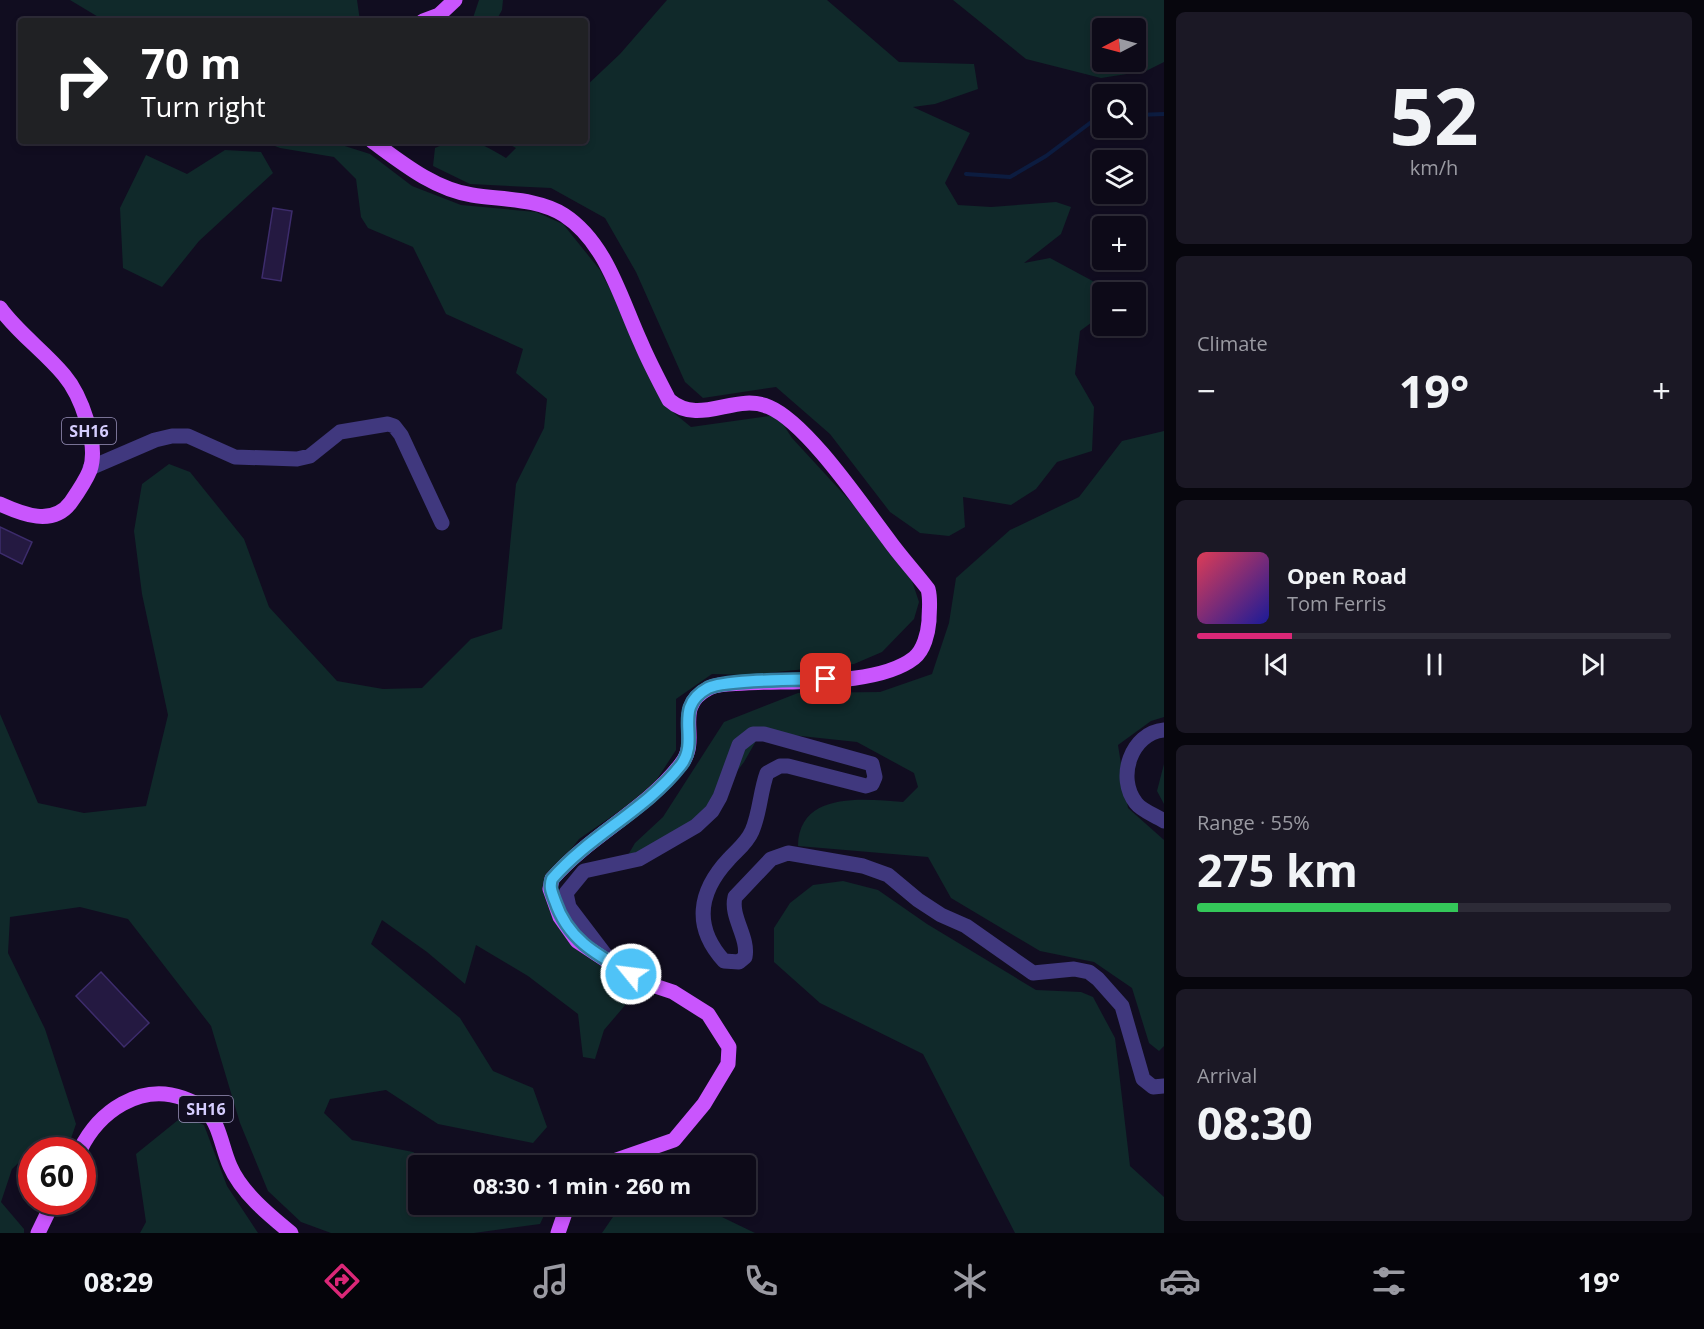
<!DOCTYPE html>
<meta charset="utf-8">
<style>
body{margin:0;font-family:"Open Sans",sans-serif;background:#1b1825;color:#f1f3f6;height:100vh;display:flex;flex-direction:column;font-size:22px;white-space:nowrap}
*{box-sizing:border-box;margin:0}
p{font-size:20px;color:#9a9aa2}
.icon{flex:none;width:33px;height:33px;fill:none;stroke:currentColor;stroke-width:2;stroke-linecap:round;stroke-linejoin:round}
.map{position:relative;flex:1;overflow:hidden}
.drawer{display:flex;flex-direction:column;gap:12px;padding:12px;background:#07060d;width:540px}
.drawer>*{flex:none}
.top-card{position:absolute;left:18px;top:18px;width:570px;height:126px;border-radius:6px;box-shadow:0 3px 9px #0003,0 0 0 2px #2d2b37;background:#202124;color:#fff;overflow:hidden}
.needle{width:39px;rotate:264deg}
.fabs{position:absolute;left:1092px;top:18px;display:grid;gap:12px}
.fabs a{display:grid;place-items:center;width:54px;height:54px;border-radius:6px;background:#0d0a18;box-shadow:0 3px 9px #0003,0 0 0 2px #2d2b37;font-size:30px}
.speed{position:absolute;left:18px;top:1137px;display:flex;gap:12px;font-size:30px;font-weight:700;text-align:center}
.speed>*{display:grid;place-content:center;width:78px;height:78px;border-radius:50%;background:#0d0a18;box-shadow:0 3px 9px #0003,0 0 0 2px #2d2b37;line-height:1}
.speed .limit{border:9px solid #d22;background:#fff;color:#111}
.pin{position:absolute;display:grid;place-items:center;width:51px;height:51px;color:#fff;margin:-26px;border-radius:12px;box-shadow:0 3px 9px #0006}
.me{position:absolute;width:66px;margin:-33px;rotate:299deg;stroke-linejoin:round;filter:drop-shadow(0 0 4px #0008)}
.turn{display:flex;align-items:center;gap:21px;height:126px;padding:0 24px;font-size:27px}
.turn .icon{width:78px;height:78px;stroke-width:2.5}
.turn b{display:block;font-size:42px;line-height:51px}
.big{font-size:45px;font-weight:700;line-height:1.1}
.drawer .widget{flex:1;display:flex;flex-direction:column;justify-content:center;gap:9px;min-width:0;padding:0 21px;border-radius:9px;background:#1b1825}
.drawer .dial{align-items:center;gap:0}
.dial b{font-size:78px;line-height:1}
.song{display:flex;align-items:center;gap:18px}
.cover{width:72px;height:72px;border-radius:9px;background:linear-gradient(135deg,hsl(350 70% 55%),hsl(240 70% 35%))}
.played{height:6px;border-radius:3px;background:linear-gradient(90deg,#db2777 20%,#2d2b37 20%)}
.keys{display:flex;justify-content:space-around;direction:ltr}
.heat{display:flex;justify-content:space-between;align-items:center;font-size:33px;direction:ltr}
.charge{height:9px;border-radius:4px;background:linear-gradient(90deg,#34c759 55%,#2d2b37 0)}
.trip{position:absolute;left:408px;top:1155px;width:348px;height:60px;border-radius:6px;background:#0d0a18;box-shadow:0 3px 9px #0003,0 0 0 2px #2d2b37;font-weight:700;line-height:60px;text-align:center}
.dock{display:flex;height:96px;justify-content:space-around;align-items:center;background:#05040a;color:#9a9aa2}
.dock .icon{width:42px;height:42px}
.dock .on{color:#db2777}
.dock b{font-size:27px;color:#f1f3f6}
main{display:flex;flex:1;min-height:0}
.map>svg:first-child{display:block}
.green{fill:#10292a;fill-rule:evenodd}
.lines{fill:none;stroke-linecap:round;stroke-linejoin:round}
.stream{stroke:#0c1c40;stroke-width:4}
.building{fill:#241941;stroke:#3d2c6c;stroke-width:1.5}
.minor{stroke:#40387e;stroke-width:15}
.major{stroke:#c955fd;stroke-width:15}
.route-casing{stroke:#337fa1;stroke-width:15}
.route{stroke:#4fc3f7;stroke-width:10}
.labels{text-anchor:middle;stroke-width:6;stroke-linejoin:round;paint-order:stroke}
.shield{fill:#110d20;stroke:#9a93bb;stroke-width:1.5}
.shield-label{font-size:16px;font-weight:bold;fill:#d5cdfe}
</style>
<main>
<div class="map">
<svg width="1164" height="1233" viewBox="0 0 1164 1233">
<rect width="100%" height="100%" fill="#110d20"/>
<path class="green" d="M 70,0 L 357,0 L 360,21 L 105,21 Z
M 479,0 L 503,0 L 502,10 L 496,21 L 472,21 Z
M 667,0 L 827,0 L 899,62 L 974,64 L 978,89 L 935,104 L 913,107 L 970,133 L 945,183 L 958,205 L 991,207 L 1056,202 L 1071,207 L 1061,234 L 1024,263 L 1050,258 L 1113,292 L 1102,292 L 1102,318 L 1099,317 L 1080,331 L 1075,374 L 1094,407 L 1092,451 L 1057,462 L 1036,489 L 1011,505 L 963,497 L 965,527 L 949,536 L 920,533 L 890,512 L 830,434 L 776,387 L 703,398 L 685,382 L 636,272 L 605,218 L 551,188 L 470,184 L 433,166 L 435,148 C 466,134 479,142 506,158 L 516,148 L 503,141 L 585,141 L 585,87 L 620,54 Z
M 953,0 L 1164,0 L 1164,62 L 1146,71 L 1101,78 L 1026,59 ZM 1102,28 L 1136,28 L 1136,62 L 1102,62 Z
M 262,141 L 329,141 L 370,154 L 412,186 L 461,205 L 536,212 L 563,224 L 600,270 L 674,413 L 691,427 L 777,415 L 792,438 L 862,514 L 910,575 L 919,602 L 914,619 L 882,652 L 854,664 L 748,675 L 712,674 L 676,699 L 676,750 L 650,790 L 579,839 L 544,885 L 588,955 L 627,985 L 627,1003 L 604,1030 L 595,1059 L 583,1057 L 578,1014 L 528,976 L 476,945 L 465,984 L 427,952 L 382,920 L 371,944 L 460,1018 L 493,1071 L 533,1088 L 547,1127 L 533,1143 L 438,1124 L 386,1090 L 330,1099 L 324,1113 L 352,1140 L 413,1152 L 433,1165 L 418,1166 L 418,1204 L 549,1205 L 540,1224 L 474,1233 L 331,1233 L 301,1222 L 268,1191 L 240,1123 L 211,1026 L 128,919 L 80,907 L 10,917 L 8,953 L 45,1029 L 76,1124 L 67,1150 L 32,1150 L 12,1169 L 1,1202 L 24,1229 L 24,1233 L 0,1233 L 0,714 L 38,803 L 84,813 L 146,806 L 168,715 L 142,594 L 134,531 L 142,484 L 169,464 L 190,472 L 244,539 L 269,607 L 337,681 L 383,689 L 422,688 L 471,639 L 502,629 L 516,484 L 544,428 L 547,399 L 516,373 L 523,349 L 446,314 L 413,247 L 368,228 L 361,217 L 356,179 L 334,157 L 280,148 Z
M 225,150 L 261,152 L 273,173 L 199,241 L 162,287 L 123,268 L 120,208 L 146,155 L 187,174 Z
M 1164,431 L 1164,717 L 1151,721 L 1118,745 L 1128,808 L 1164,840 L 1164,1046 L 1159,1051 L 1149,1043 L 1132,988 L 1094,962 L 1040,951 L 951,898 L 928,857 L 798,846 C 799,791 864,799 903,802 L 918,787 L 914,773 L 857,742 L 782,734 L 756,741 L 744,762 L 701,819 L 632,860 L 628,855 L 635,843 L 663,817 L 724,722 L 798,693 L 880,692 L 932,674 L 949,623 L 956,578 L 1010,530 L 1079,497 L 1122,441 Z
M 1164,764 L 1164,804 L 1157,791 Z
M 843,881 L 878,890 L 927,924 L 1036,990 L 1081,992 L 1093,997 L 1115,1038 L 1130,1166 L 1164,1197 L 1164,1233 L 1015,1233 L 923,1054 L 820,1003 L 774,962 L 774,928 L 790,903 L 813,885 Z
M 183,1116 L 204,1125 L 227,1186 L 258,1233 L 140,1233 L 146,1222 L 136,1154 Z
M 621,1205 L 697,1205 L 755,1233 L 602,1233 Z"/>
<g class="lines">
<path class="stream" d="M 1136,115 L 1164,114
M 966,174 L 1010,177 L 1046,156 L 1094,120 L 1102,119"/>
</g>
<path class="building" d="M 273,208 L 292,211 L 281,281 L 262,278 Z
M 0,527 L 32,542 L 22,564 L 0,553 Z
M 101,972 L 149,1023 L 124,1047 L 76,996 Z"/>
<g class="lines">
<path class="minor" d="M 90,468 L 155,440 L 172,436 L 188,436 L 235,457 L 297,459 L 310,456 L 340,432 L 388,424 L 394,426 L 401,435 L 442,523
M 1164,730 C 1131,733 1116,778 1136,803 C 1142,811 1155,815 1164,821
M 607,957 L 569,907 L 566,893 L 584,871 L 639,859 L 696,826 L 712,811 L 720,797 L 739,745 L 753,734 L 764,734 L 872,764 L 875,777 L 872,784 L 866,786 L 788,766 L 780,766 L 767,773 C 760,792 760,813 752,831 C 747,843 737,850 729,859 C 698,892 693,927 724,961 L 739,962 L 745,957 C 749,937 730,917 735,897 L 771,859 L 788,853 L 863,866 L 888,875 L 918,900 L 941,915 L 966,926 L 1033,973 L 1074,969 L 1089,972 L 1098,979 L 1122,1006 L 1143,1079 L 1153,1087 L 1164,1086"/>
<path class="major" d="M 423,21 L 439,15 L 455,0
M 372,141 C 402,163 434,189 472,195 C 502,200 537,198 564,215 C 607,243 621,300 641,343 C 649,362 659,381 669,400 C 700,427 735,392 769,407 C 807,423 862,505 888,539 C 900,556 915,572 928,589 C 931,600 929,610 929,621 C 928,633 924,650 914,658 C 877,687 791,680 745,683 C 733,684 719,683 709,688 C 671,708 702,738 681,764 C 646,810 590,835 552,879 L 550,889 L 560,917 L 577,941 L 615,966 L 646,983 L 673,992 L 708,1014 L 729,1047 L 728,1064 L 704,1104 L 674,1140 L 599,1166
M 0,308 C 18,333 44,351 64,375 C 81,395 99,444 90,470 C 85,482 78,492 71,502 C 53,527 22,514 0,504
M 80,1150 C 99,1111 140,1083 183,1098 C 192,1102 201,1104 207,1111 C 220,1126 222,1148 230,1166 C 241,1192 269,1215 291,1233
M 38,1233 L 53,1202
M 558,1233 L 568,1204"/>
</g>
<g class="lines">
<g class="route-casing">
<path id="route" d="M 631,974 C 597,955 568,940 555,901 C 552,893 549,887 552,879 C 590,835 646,810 681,765 C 701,739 671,708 708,688 C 726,679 803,680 826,679"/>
</g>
<use href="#route" class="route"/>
</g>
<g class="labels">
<g class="shield">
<rect x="62" y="418" width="54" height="26" rx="4.5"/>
<rect x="179" y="1096" width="54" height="26" rx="4.5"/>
</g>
<g class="shield-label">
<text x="89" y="437">SH16</text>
<text x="206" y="1115">SH16</text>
</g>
</g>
</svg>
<div class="fabs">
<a><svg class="needle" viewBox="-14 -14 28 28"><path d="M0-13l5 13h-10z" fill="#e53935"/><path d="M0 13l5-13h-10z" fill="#9a9aa2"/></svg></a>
<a><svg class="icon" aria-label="search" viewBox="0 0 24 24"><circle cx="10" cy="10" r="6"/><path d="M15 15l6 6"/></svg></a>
<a><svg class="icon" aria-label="layers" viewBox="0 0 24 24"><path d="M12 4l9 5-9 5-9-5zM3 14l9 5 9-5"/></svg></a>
<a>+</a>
<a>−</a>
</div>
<div class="speed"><div class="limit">60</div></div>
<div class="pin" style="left:826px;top:679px;background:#d93025"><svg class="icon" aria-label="arrive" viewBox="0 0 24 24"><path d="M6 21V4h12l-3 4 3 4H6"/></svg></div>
<svg class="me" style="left:631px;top:974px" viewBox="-20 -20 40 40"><circle r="17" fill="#4fc3f7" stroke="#fff" stroke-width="3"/><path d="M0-11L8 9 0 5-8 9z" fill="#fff"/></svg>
<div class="trip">08:30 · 1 min · 260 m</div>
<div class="top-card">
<div class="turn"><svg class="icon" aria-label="right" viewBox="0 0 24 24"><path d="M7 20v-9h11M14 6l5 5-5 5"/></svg><div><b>70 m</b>Turn right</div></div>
</div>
</div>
<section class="drawer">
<div class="widget dial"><b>52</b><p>km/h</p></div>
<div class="widget"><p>Climate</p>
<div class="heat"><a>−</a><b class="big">19°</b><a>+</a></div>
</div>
<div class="widget">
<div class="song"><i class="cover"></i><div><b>Open Road</b><p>Tom Ferris</p></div></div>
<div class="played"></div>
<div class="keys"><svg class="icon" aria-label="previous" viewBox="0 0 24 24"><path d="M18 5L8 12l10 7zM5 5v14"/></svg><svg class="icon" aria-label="pause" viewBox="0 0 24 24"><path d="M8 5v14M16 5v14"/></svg><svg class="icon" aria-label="next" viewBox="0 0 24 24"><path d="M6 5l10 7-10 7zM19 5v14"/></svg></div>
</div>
<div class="widget"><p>Range · 55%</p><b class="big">275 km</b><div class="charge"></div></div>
<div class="widget"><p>Arrival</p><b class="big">08:30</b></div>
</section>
</main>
<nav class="dock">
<b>08:29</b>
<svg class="icon on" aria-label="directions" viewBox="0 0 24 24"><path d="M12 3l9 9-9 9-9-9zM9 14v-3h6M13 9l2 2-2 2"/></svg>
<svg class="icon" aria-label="music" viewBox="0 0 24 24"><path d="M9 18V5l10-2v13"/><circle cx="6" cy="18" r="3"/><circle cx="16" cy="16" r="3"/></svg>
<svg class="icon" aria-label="phone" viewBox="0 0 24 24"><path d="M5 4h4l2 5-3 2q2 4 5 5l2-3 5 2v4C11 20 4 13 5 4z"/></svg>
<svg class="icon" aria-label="climate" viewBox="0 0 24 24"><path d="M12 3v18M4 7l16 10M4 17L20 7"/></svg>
<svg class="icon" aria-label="car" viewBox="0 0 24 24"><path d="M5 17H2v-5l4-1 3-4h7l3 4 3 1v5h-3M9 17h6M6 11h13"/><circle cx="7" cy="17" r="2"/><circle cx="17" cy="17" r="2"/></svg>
<svg class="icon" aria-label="filters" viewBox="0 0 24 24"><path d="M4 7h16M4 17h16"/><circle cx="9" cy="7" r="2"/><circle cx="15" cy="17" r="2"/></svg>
<b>19°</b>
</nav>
